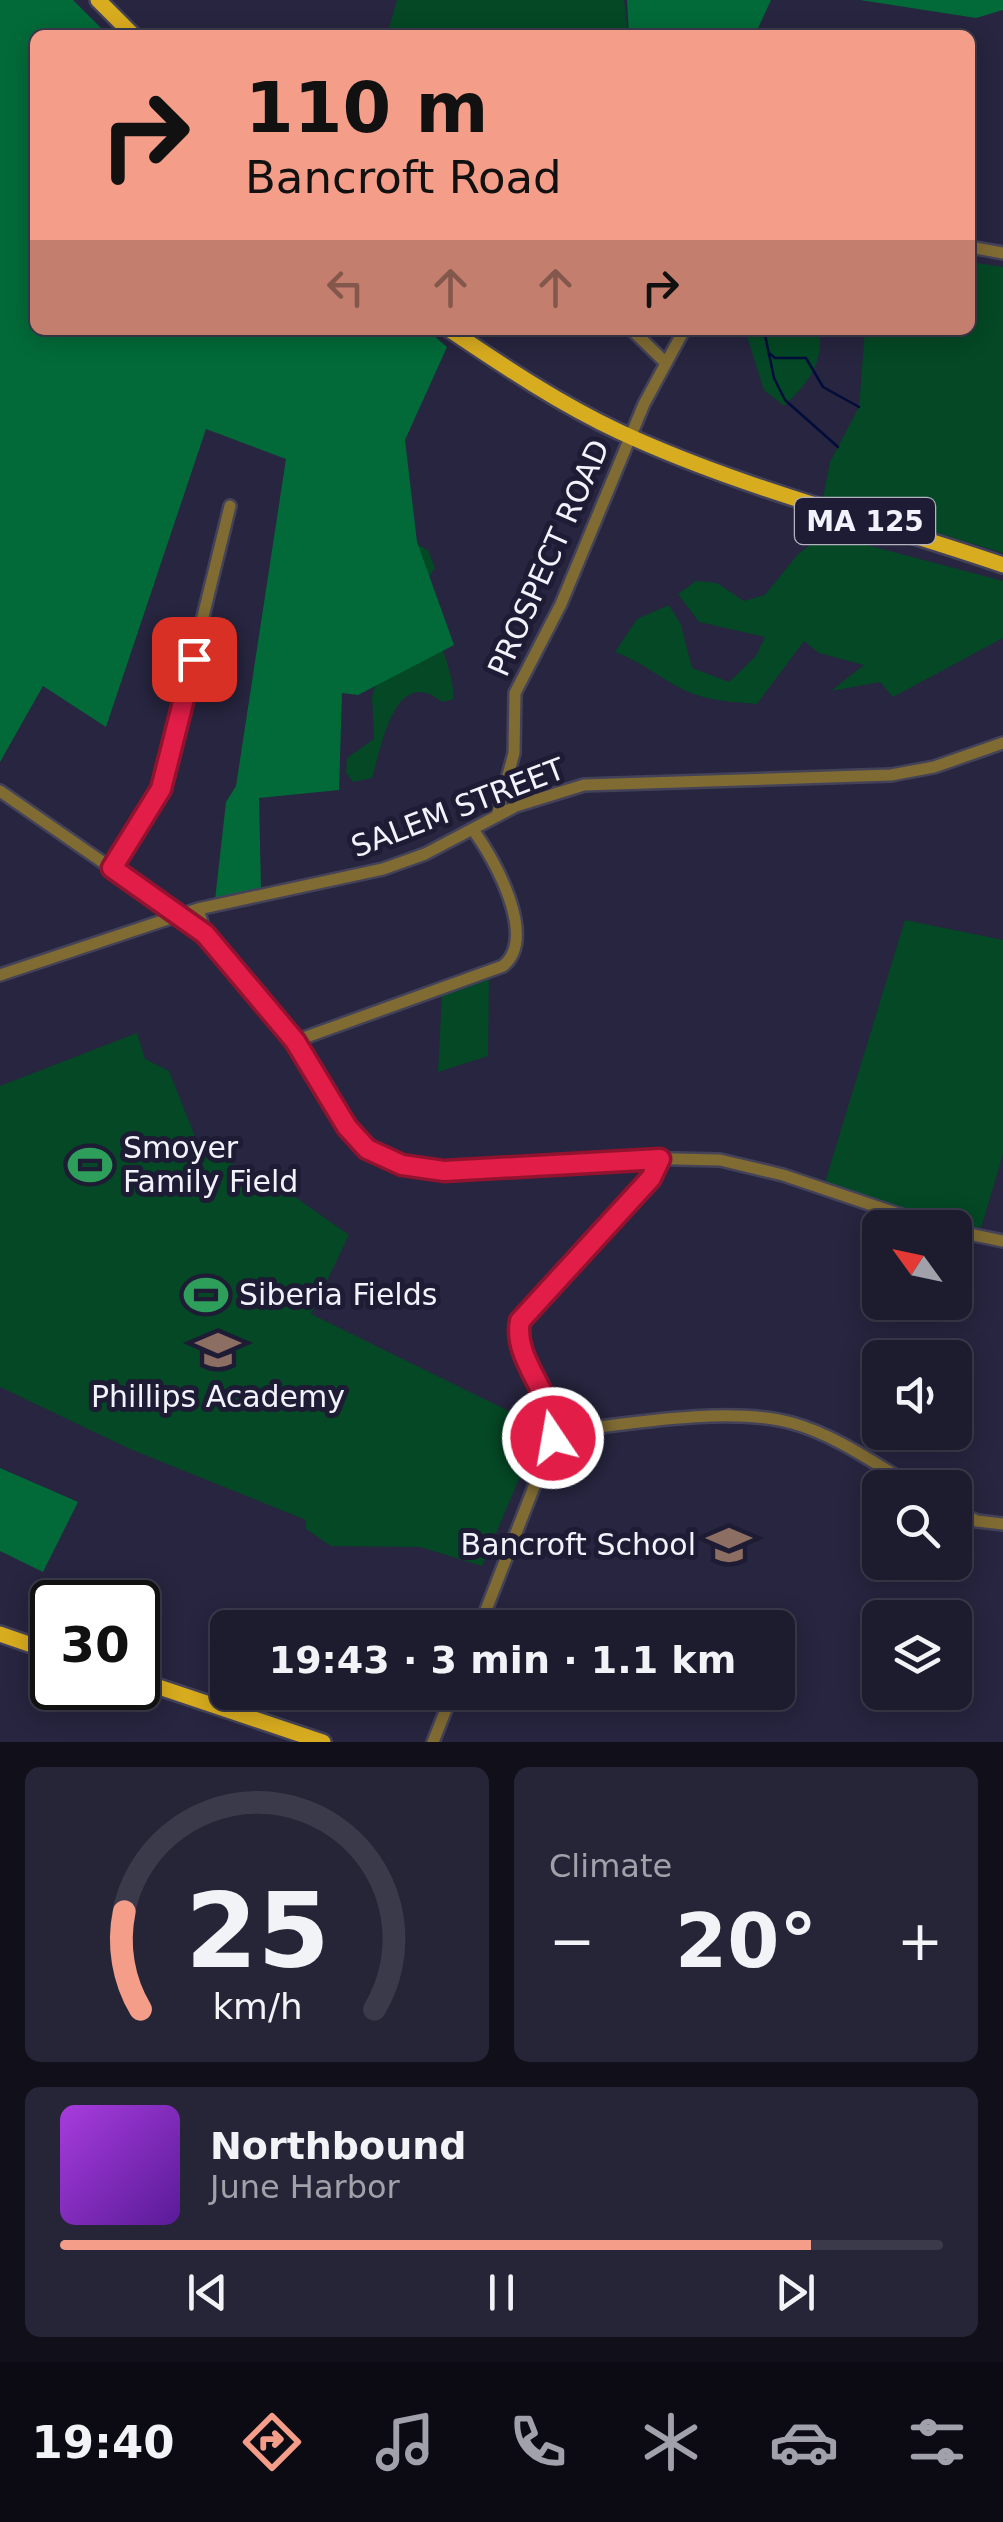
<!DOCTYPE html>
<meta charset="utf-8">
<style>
body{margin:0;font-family:"DejaVu Sans",sans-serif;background:#252537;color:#f1f3f6;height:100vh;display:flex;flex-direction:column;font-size:38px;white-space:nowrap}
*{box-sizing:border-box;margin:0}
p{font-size:32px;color:#a0a1aa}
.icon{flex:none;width:55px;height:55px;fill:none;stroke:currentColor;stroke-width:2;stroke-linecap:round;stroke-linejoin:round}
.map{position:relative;height:1742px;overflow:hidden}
.side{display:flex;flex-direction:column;gap:25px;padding:25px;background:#100f1a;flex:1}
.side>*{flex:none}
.hud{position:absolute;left:30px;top:30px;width:945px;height:305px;border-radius:15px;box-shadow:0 5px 25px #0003,0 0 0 2px #3b3a4b;background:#f49e8a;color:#111;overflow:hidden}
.needle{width:65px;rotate:303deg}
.tools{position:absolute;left:862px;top:1210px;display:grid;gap:20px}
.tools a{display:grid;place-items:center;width:110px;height:110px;border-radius:15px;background:#1d1c2f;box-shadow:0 5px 25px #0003,0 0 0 2px #3b3a4b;font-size:50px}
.speed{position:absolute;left:30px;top:1580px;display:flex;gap:20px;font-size:50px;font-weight:700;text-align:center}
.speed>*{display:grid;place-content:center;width:130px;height:130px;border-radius:50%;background:#1d1c2f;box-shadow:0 5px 25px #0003,0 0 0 2px #3b3a4b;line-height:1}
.speed .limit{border:5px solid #111;border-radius:15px;background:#fff;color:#111}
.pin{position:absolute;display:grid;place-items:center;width:85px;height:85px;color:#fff;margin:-42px;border-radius:20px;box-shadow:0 5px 15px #0006}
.me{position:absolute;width:110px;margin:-55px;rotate:348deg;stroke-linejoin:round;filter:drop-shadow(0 0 8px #0008)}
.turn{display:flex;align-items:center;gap:35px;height:210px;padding:0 50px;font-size:45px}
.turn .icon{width:130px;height:130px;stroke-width:2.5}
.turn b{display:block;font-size:70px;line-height:85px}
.lanes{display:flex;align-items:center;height:95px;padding:0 50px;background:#0003;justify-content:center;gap:50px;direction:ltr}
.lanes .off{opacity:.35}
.big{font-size:75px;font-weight:800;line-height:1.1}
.side .widget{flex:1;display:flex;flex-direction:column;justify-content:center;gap:15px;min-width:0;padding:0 35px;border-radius:15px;background:#252537}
.side .dial{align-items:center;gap:0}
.dial svg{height:260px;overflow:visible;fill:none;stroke:#3b3a4b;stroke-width:7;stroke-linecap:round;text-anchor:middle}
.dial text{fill:#f1f3f6;stroke:none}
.song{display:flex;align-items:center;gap:30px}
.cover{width:120px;height:120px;border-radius:15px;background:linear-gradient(135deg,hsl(280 70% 55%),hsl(270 70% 35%))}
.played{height:10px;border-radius:5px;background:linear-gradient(90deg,#f49e8a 85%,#3b3a4b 85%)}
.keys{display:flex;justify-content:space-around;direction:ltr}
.heat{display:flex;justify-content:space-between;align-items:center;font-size:55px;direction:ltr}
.side .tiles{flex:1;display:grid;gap:25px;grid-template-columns:1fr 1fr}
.widget:last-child{grid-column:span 2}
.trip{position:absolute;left:210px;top:1610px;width:585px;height:100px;border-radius:15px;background:#1d1c2f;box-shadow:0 5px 25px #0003,0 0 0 2px #3b3a4b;font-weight:800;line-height:100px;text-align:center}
.tab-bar{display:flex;height:160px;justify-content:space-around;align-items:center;background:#0c0b13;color:#a0a1aa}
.tab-bar .icon{width:70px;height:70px}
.tab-bar .active{color:#f49e8a}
.tab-bar b{font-size:45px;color:#f1f3f6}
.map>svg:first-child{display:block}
.green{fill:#044825}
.forest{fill:#026a39}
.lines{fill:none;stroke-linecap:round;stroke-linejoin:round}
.stream{stroke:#000d3b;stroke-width:2.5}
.minor-casing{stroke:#434259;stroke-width:16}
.major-casing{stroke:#434259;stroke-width:20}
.minor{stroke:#806b33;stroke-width:11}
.major{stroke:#d8ac1f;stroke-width:15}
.route-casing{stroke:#92132f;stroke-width:25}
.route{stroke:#e11d48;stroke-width:18}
.labels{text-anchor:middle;stroke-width:10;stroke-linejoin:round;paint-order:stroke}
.shield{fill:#1e1b34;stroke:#b2b2c0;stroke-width:2.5}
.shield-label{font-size:28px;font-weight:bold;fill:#f2f2fc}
.street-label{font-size:30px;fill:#f2f2fc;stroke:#1e1b34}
.poi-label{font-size:30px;fill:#f2f2fc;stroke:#1e1b34;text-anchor:start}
</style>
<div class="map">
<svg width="1003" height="1742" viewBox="0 0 1003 1742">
<rect width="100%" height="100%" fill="#27253f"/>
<path class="green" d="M 397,0 L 624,0 L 628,35 L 387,35 Z
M 970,262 L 1003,267 L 1003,553 L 823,498 L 830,462 L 859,407 L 865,330 L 970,330 Z
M 316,330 L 396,534 L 428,550 L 435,568 L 420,590 C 431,628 452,659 454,699 L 442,702 C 394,663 381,750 372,778 L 353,782 L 346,773 L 347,758 L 374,739 L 372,697 L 381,665 Z
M 745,330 L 819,330 C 824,364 808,383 784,406 L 764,390 Z
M 825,534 L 1003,581 L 1003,638 L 893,697 L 880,682 L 831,691 L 864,665 L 819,653 L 804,641 L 757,704 C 734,702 708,701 686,691 C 661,679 642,662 615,652 L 637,619 L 669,605 L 681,625 L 692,668 L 729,682 L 756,656 L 765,637 L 699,622 L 678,594 L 696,581 L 717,583 L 744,601 L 765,595 L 798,554 Z
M 905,920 L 1003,940 L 1003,1154 L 981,1228 L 890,1206 L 825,1182 Z
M 489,978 L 488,1056 L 438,1072 L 442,994 Z
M 137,1033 L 145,1059 L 169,1071 L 202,1154 L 261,1173 L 349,1235 L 311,1314 L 537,1425 L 537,1437 L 482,1566 L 420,1547 L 331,1546 L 306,1529 L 306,1520 L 130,1449 L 0,1387 L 0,1086 Z"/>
<path class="forest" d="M 0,0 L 73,0 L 108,35 L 35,35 L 35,330 L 427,330 L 447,347 L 405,440 L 417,542 L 454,645 L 358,695 L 342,693 L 339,790 L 259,798 L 261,889 L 215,900 L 226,802 L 236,786 L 286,459 L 206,429 L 106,727 L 43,686 L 0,762 Z
M 627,0 L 771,0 L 755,35 L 629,35 Z
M 860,0 L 1003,0 L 1003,10 L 976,18 Z
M 0,1468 L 78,1502 L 43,1572 L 0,1551 Z"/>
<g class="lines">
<path class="stream" d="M 764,330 L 774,378 L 785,400 L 838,447
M 769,353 L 775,358 L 806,358 L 823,387 L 859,407"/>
<g class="minor-casing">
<path id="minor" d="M 970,247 L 1003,253
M 632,330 L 666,363
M 0,791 L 205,933
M 497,816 L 514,753 L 515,693 L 561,604 L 644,404 L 684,330
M 113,868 L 161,789 L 230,506
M 198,909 L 205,933 L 295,1041 L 347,1127 L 367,1149 L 402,1165 L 460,1171 L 633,1158 L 720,1160 L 783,1175 L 940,1228
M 0,975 L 198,909 L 383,869 L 425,854 L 516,806 L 584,785 L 891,775 L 934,767 L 1003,743
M 295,1041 L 503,966 C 538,938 495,859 473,830
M 955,1231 L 1003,1241
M 553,1433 C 620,1425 728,1405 792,1423 C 836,1435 877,1465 916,1488
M 955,1511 L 977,1521 L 1003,1524
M 479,1628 L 553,1438 C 557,1394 512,1359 520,1321 L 651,1178 L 660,1159
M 433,1742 L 453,1692"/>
</g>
<g class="major-casing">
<path id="major" d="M 98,0 L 133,35
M 450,330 C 505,367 560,404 620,432 C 743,489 875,521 1003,565
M 0,1634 L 52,1652
M 138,1680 L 323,1742"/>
</g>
<use href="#minor" class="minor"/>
<use href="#major" class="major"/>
</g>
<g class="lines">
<g class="route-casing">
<path id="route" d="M 194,659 L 161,789 L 112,868 L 205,934 L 295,1041 L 347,1127 L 367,1149 L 402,1165 L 444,1171 L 660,1159 L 651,1178 L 520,1321 C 512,1361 557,1395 553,1438"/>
</g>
<use href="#route" class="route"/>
</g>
<defs>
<g id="stadium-bare" transform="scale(3.45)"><path d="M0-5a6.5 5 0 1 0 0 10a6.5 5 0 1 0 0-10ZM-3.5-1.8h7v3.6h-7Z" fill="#2e9e5b" stroke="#1e1b34" stroke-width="2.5" paint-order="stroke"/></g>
<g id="school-bare" transform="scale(3.45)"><path d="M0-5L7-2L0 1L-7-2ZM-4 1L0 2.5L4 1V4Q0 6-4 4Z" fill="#8d6e63" stroke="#1e1b34" stroke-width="2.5" paint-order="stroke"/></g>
</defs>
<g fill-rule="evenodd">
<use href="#stadium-bare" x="90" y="1165"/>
<use href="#stadium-bare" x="206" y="1295"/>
<use href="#school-bare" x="218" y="1350"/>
<use href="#school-bare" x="729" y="1545"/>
</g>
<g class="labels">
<rect class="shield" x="795" y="498" width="140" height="46" rx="8"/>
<g class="shield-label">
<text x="865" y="531">MA 125</text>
</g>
<g class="street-label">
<text transform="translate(549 558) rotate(-66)" y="10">PROSPECT ROAD</text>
<text transform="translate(458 808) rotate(-21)" y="10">SALEM STREET</text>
</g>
<g class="poi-label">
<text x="123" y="1158">Smoyer<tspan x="123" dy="34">Family Field</tspan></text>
<text x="239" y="1305">Siberia Fields</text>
<text x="218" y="1407" text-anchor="middle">Phillips Academy</text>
<text x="696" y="1555" text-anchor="end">Bancroft School</text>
</g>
</g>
</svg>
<div class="tools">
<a><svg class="needle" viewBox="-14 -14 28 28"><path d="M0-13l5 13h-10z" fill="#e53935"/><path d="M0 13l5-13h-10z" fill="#a0a1aa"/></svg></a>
<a><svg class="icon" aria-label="sound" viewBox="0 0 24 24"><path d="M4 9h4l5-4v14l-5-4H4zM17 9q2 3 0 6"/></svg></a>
<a><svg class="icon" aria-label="search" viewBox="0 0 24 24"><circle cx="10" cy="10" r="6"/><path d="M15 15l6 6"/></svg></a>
<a><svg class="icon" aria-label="layers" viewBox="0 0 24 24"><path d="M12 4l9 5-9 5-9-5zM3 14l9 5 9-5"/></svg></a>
</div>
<div class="speed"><div class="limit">30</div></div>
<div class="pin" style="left:194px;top:659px;background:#d93025"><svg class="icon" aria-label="arrive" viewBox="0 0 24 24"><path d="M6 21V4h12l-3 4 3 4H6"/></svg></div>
<svg class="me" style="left:553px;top:1438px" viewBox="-20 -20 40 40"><circle r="17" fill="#e11d48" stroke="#fff" stroke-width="3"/><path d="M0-11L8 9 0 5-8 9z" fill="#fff"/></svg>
<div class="trip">19:43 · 3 min · 1.1 km</div>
<div class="hud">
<div class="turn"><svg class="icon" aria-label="right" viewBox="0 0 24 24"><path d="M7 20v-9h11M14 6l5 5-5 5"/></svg><div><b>110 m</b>Bancroft Road</div></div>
<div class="lanes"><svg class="icon off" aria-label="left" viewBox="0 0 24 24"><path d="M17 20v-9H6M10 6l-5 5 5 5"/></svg><svg class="icon off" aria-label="ahead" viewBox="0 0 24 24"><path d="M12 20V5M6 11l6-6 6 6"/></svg><svg class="icon off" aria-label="ahead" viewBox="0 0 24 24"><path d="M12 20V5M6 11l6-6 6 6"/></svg><svg class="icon" aria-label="right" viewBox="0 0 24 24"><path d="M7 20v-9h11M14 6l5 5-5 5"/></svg></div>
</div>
</div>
<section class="side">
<div class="tiles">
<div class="widget dial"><svg viewBox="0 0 100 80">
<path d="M14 69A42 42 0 1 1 86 69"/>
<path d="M14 69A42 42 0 0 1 9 39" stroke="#f49e8a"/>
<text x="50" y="56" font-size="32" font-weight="700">25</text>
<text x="50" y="72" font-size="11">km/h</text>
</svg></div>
<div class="widget"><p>Climate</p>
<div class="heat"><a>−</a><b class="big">20°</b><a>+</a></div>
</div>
<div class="widget">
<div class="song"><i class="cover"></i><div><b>Northbound</b><p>June Harbor</p></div></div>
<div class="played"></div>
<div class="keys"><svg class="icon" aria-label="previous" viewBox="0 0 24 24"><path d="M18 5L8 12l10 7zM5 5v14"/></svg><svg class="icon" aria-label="pause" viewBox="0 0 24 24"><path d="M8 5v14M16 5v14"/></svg><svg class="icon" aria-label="next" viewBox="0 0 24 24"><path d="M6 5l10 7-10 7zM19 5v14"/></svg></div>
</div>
</div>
</section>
<nav class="tab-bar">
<b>19:40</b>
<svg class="icon active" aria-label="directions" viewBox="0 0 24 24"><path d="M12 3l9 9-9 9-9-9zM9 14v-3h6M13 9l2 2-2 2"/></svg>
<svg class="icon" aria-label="music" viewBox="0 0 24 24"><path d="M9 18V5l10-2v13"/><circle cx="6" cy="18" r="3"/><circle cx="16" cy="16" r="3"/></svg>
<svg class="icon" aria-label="phone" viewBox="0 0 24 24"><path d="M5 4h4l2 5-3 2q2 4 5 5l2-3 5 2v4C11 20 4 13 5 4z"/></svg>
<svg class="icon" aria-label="climate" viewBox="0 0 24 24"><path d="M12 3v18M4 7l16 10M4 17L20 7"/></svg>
<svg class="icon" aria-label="car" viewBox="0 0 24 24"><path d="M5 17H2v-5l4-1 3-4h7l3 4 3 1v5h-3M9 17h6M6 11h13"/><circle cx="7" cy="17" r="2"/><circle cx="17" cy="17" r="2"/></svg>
<svg class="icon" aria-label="filters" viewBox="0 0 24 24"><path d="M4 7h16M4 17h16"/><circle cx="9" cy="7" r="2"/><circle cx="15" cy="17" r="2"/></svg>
</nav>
